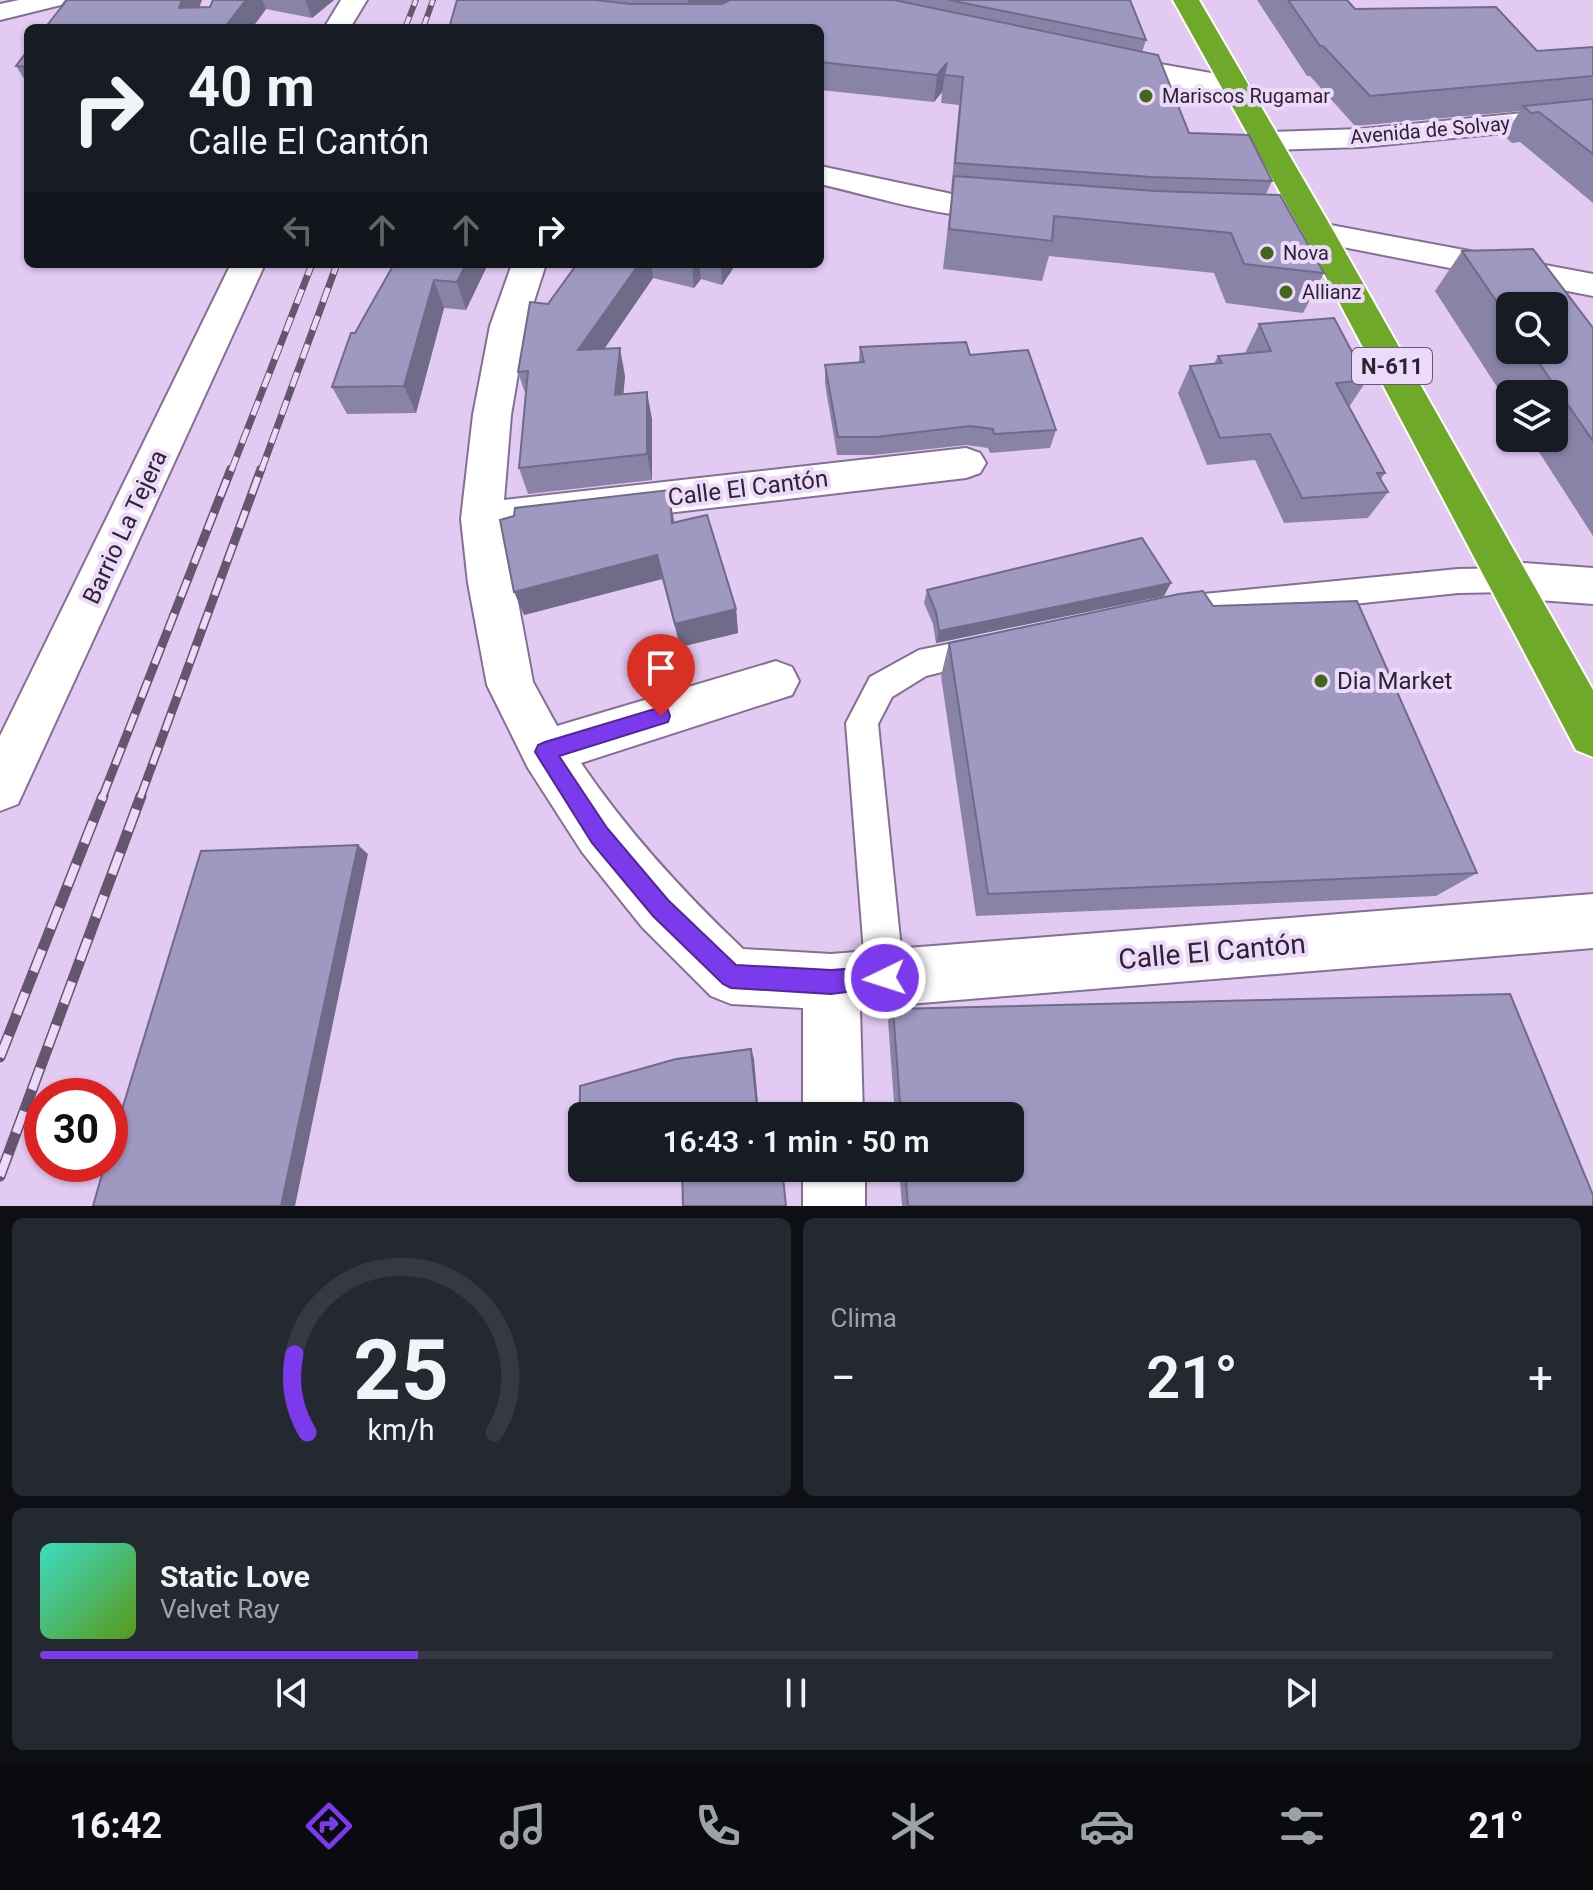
<!DOCTYPE html>
<html lang="es">
<meta charset="utf-8">
<style>
body{margin:0;font-family:Roboto,sans-serif;background:#242831;color:#f1f3f6;height:100vh;display:flex;flex-direction:column;font-size:30px;white-space:nowrap}
*{box-sizing:border-box;margin:0}
p{font-size:26px;color:#9ea1a6}
.icon{flex:none;width:44px;height:44px;fill:none;stroke:currentColor;stroke-width:2;stroke-linecap:round;stroke-linejoin:round}
.map{position:relative;height:1206px;overflow:hidden}
.sheet{display:flex;flex-direction:column;gap:12px;padding:12px;background:#0d0f14;flex:1}
.sheet>*{flex:none}
.banner{position:absolute;left:24px;top:24px;width:800px;height:244px;border-radius:12px;box-shadow:0 2px 6px #0004;background:#171b24;color:#f1f3f6;overflow:hidden}
.tools{position:absolute;left:1496px;top:292px;display:grid;gap:16px}
.tools a{display:grid;place-items:center;width:72px;height:72px;border-radius:12px;background:#171b24;box-shadow:0 2px 6px #0004;font-size:40px}
.speed{position:absolute;left:24px;top:1078px;display:flex;gap:16px;font-size:40px;font-weight:700;text-align:center}
.speed>*{display:grid;place-content:center;width:104px;height:104px;border-radius:50%;background:#171b24;box-shadow:0 2px 6px #0004;line-height:1}
.speed .limit{border:12px solid #d22;background:#fff;color:#111}
.pin{position:absolute;display:grid;place-items:center;width:68px;height:68px;color:#fff;margin:-82px -34px;border-radius:50% 50% 50% 0;rotate:-45deg;box-shadow:0 0 8px #0007}
.pin .icon{rotate:45deg}
.me{position:absolute;width:88px;margin:-44px;rotate:266deg;stroke-linejoin:round;filter:drop-shadow(0 0 6px #0008)}
.turn{display:flex;align-items:center;gap:28px;height:168px;padding:0 32px;font-size:36px}
.turn .icon{width:104px;height:104px;stroke-width:2.5}
.turn b{display:block;font-size:56px;line-height:68px}
.lanes{display:flex;align-items:center;height:76px;padding:0 32px;background:#0003;justify-content:center;gap:40px;direction:ltr}
.lanes .off{opacity:.35}
.big{font-size:60px;font-weight:600;line-height:1.1}
.sheet .card{flex:1;display:flex;flex-direction:column;justify-content:center;gap:12px;min-width:0;padding:0 28px;border-radius:12px;background:#242831}
.sheet .dial{align-items:center;gap:0}
.dial svg{height:208px;overflow:visible;fill:none;stroke:#363941;stroke-width:7;stroke-linecap:round;text-anchor:middle}
.dial text{fill:#f1f3f6;stroke:none}
.song{display:flex;align-items:center;gap:24px}
.cover{width:96px;height:96px;border-radius:12px;background:linear-gradient(135deg,hsl(170 70% 55%),hsl(90 70% 35%))}
.played{height:8px;border-radius:4px;background:linear-gradient(90deg,#7c3aed 25%,#363941 25%)}
.keys{display:flex;justify-content:space-around;direction:ltr}
.heat{display:flex;justify-content:space-between;align-items:center;font-size:44px;direction:ltr}
.sheet .tiles{flex:1;display:grid;gap:12px;grid-template-columns:1fr 1fr}
.card:last-child{grid-column:span 2}
.trip{position:absolute;left:568px;top:1102px;width:456px;height:80px;border-radius:12px;background:#171b24;box-shadow:0 2px 6px #0004;font-weight:600;line-height:80px;text-align:center}
.tabs{display:flex;height:128px;justify-content:space-around;align-items:center;background:#090b0e;color:#9ea1a6}
.tabs .icon{width:56px;height:56px}
.tabs .current{color:#7c3aed}
.tabs b{font-size:36px;color:#f1f3f6}
.map>svg:first-child{display:block}
.lines{fill:none;stroke-linecap:round;stroke-linejoin:round}
.lane-casing{stroke:#857094;stroke-width:4}
.street-casing{stroke:#857094;stroke-width:4}
.highway-casing{stroke:#fff;stroke-width:4}
.lane{fill:#fff;fill-rule:evenodd}
.street{fill:#fff;fill-rule:evenodd}
.highway{fill:#6fa929;fill-rule:evenodd}
.rail-far3-casing{stroke:#64566d;stroke-width:6}
.rail-far2-casing{stroke:#64566d;stroke-width:7}
.rail-far1-casing{stroke:#64566d;stroke-width:9}
.rail-casing{stroke:#64566d;stroke-width:11}
.rail-far3{stroke:#edd9fa;stroke-width:4;stroke-dasharray:12;stroke-linecap:butt}
.rail-far2{stroke:#edd9fa;stroke-width:5;stroke-dasharray:15;stroke-linecap:butt}
.rail-far1{stroke:#edd9fa;stroke-width:6;stroke-dasharray:18;stroke-linecap:butt}
.rail{stroke:#edd9fa;stroke-width:8;stroke-dasharray:23;stroke-linecap:butt}
.wall{fill:#8984a7;fill-rule:evenodd}
.shaded-wall{fill:#6f6b88}
.building{fill:#9f99c2;stroke:#6f6b88;stroke-width:2}
.route{fill:#7c3aed;stroke:#51269a;stroke-width:2}
.poi-dot{fill:#43661d;stroke:#edd9fa;stroke-width:3}
.labels{text-anchor:middle;stroke-width:8;stroke-linejoin:round;paint-order:stroke}
.far-poi-label{font-size:20px;fill:#2d2433;stroke:#edd9fa;text-anchor:start}
.far-street-label{font-size:20px;fill:#2d2433;stroke:#edd9fa}
.shield{fill:#edd9fa;stroke:#675a6f;stroke-width:2}
.shield-label{font-size:22px;font-weight:bold;fill:#2d2433}
.street-label{font-size:24px;fill:#2d2433;stroke:#edd9fa}
.poi-label{font-size:24px;fill:#2d2433;stroke:#edd9fa;text-anchor:start}
.near-street-label{font-size:28px;fill:#2d2433;stroke:#edd9fa}
</style>
<div class="map">
<svg width="1593" height="1206" viewBox="0 0 1593 1206">
<rect width="100%" height="100%" fill="#e2caf3"/>
<g class="lines">
<g class="lane-casing">
<path id="lane" d="M 1509,568 L 1519,571 L 1524,580 L 1519,589 L 1509,592 L 1458,593 L 1183,622 L 1172,618 L 1168,609 L 1172,600 L 1183,596 L 1458,569 Z
M 983,637 L 994,641 L 998,650 L 994,659 L 926,676 L 892,697 L 878,724 L 904,978 L 898,991 L 885,997 L 872,991 L 866,978 L 846,723 L 870,677 L 919,650 Z"/>
</g>
<g class="street-casing">
<path id="street" d="M 19,0 L 65,0 L 61,5 L 0,20 L 0,4 Z
M 341,0 L 367,0 L 350,28 L 324,28 Z
M 1109,55 L 1245,79 L 1249,85 L 1245,91 C 1212,99 1134,78 1099,69 L 1095,63 L 1099,57 Z
M 1593,106 L 1593,124 L 1362,147 L 1267,150 L 1256,147 L 1252,141 L 1256,135 L 1267,132 L 1362,129 Z
M 820,166 L 952,194 L 1020,201 L 1025,208 L 1020,215 C 970,227 873,196 820,184 Z
M 1277,215 L 1593,274 L 1593,296 L 1266,232 L 1261,225 L 1266,218 Z
M 231,264 L 265,264 L 18,804 L 0,811 L 0,736 Z
M 512,264 L 546,264 L 526,326 L 511,415 L 504,500 L 966,448 L 980,453 L 986,463 L 980,473 L 966,478 L 505,532 L 533,682 L 557,726 L 776,661 L 792,667 L 799,681 L 792,695 L 581,763 C 628,832 682,891 743,949 L 831,954 L 1593,894 L 1593,948 L 860,1008 L 863,1116 L 803,1116 L 803,1008 L 731,1004 L 711,996 L 642,927 L 582,852 L 528,768 L 487,685 L 468,583 L 461,519 L 473,415 L 490,326 Z
M 1509,562 L 1593,568 L 1593,604 L 1509,598 L 1494,592 L 1487,580 L 1494,568 Z
M 803,1168 L 865,1168 L 865,1206 L 803,1206 Z"/>
</g>
<g class="highway-casing">
<path id="highway" d="M 1173,0 L 1199,0 L 1334,232 L 1593,690 L 1593,757 L 1576,750 L 1302,232 Z"/>
</g>
<use href="#lane" class="lane"/>
<use href="#street" class="street"/>
<use href="#highway" class="highway"/>
<g class="rail-far3-casing">
<path id="rail-far3" d="M 405,28 L 416,0
M 423,28 L 433,0"/>
</g>
<g class="rail-far2-casing">
<path id="rail-far2" d="M 231,471 L 312,264
M 261,471 L 337,264"/>
</g>
<g class="rail-far1-casing">
<path id="rail-far1" d="M 102,798 L 231,469
M 140,798 L 261,469"/>
</g>
<g class="rail-casing">
<path id="rail" d="M 0,1057 L 103,796
M 0,1176 L 141,796"/>
</g>
<use href="#rail-far3" class="rail-far3"/>
<use href="#rail-far2" class="rail-far2"/>
<use href="#rail-far1" class="rail-far1"/>
<use href="#rail" class="rail"/>
</g>
<path class="wall" d="M 67,0 L 202,0 L 199,7 L 210,7 L 213,0 L 334,0 L 312,18 L 266,9 L 252,28 L 45,28 Z
M 457,0 L 1130,0 L 1146,40 L 1142,52 L 1189,133 L 1272,181 L 1266,194 L 1324,273 L 1303,313 L 1226,303 L 1214,273 L 1049,256 L 1042,281 L 943,269 L 952,191 L 951,191 L 959,105 L 941,103 L 942,92 L 934,102 L 820,90 L 820,28 Z
M 1257,0 L 1347,0 L 1355,9 L 1537,51 L 1593,47 L 1593,203 L 1520,142 L 1512,143 L 1504,136 L 1520,111 L 1355,126 L 1310,76 L 1307,76 Z
M 28,50 L 28,85 L 16,66 Z
M 1462,251 L 1593,328 L 1593,536 L 1530,438 L 1554,438 L 1554,394 L 1510,394 L 1510,407 L 1435,291 ZM 1510,306 L 1554,350 L 1510,350 Z
M 394,264 L 488,264 L 466,310 L 444,308 L 416,413 L 347,414 L 332,387 L 355,333 Z
M 577,264 L 736,264 L 722,285 L 701,279 L 694,288 L 653,278 L 604,349 L 625,376 L 623,394 L 652,419 L 652,480 L 528,494 L 519,468 L 526,396 L 518,372 L 548,304 Z
M 1259,324 L 1367,380 L 1349,407 L 1385,473 L 1380,480 L 1388,492 L 1368,518 L 1284,523 L 1255,460 L 1207,465 L 1178,393 L 1190,366 L 1214,364 L 1218,356 L 1246,353 L 1246,351 Z
M 860,347 L 970,355 L 1056,430 L 1050,448 L 990,453 L 988,448 L 966,445 L 874,455 L 837,455 L 825,384 L 825,365 L 859,362 Z
M 673,515 L 674,522 L 736,609 L 738,633 L 680,647 L 662,579 L 524,615 Z
M 927,590 L 1164,596 L 936,643 L 933,624 L 924,603 Z
M 1213,606 L 1477,873 L 1436,896 L 976,916 L 941,676 L 949,643 Z
M 893,1009 L 1593,1206 L 902,1206 L 899,1168 L 1010,1168 L 1010,1116 L 895,1116 L 888,1021 Z"/>
<path class="shaded-wall" d="M 182,0 L 202,0 L 191,28 L 179,8 Z
M 246,0 L 262,0 L 266,9 L 252,28 L 224,28 Z
M 305,0 L 334,0 L 312,18 Z
M 688,0 L 732,0 L 690,25 Z
M 947,63 L 942,92 L 934,102 L 937,75 Z
M 466,264 L 488,264 L 466,310 L 457,282 Z
M 639,264 L 651,264 L 653,278 L 585,377 L 578,350 Z
M 692,264 L 699,264 L 701,279 L 694,288 Z
M 721,264 L 736,264 L 722,285 Z
M 434,280 L 444,308 L 416,413 L 404,386 Z
M 620,348 L 625,376 L 621,422 L 615,395 Z
M 647,392 L 652,419 L 652,480 L 647,454 Z
M 669,490 L 673,515 L 676,548 L 672,523 Z
M 657,555 L 662,579 L 524,615 L 514,592 Z
M 1171,583 L 1164,596 L 936,643 L 939,631 Z
M 736,609 L 738,633 L 680,647 L 675,624 Z
M 358,845 L 368,854 L 295,1206 L 281,1206 Z
M 751,1049 L 754,1059 L 759,1114 L 757,1107 Z
M 587,1168 L 613,1168 L 590,1174 L 579,1170 Z"/>
<path class="building" d="M 67,0 L 182,0 L 179,8 L 210,7 L 213,0 L 246,0 L 224,28 L 45,28 Z
M 457,0 L 595,0 L 630,4 L 722,4 L 730,0 L 894,0 L 1158,55 L 1189,133 L 1249,135 L 1272,181 L 1151,177 L 955,163 L 963,77 L 944,75 L 947,63 L 937,75 L 820,62 L 820,28 L 449,28 Z
M 949,0 L 1130,0 L 1146,40 Z
M 1288,0 L 1347,0 L 1355,9 L 1496,7 L 1537,51 L 1593,47 L 1593,76 L 1370,96 L 1323,46 L 1320,46 Z
M 28,50 L 28,67 L 16,66 Z
M 1593,99 L 1593,154 L 1539,112 L 1531,113 L 1523,106 Z
M 954,176 L 1155,191 L 1280,195 L 1324,273 L 1244,264 L 1231,233 L 1054,216 L 1052,241 L 949,229 Z
M 1533,249 L 1593,328 L 1593,441 L 1530,350 L 1554,350 L 1554,306 L 1510,306 L 1510,321 L 1462,251 Z
M 394,264 L 466,264 L 457,282 L 434,280 L 404,386 L 332,387 L 351,333 L 355,333 Z
M 577,264 L 639,264 L 578,350 L 620,348 L 615,395 L 647,392 L 647,454 L 519,468 L 528,371 L 518,372 L 530,302 L 548,304 Z
M 1334,318 L 1367,380 L 1336,383 L 1385,473 L 1377,473 L 1388,492 L 1302,498 L 1270,434 L 1220,438 L 1190,366 L 1222,363 L 1218,356 L 1271,351 L 1259,324 Z
M 966,342 L 970,355 L 1028,350 L 1056,430 L 994,434 L 993,429 L 970,426 L 876,437 L 838,437 L 825,365 L 864,362 L 860,347 Z
M 669,490 L 672,523 L 707,515 L 736,609 L 675,624 L 657,555 L 514,592 L 500,520 L 514,516 L 515,508 Z
M 1142,538 L 1171,583 L 939,631 L 936,612 L 927,590 Z
M 1203,591 L 1213,606 L 1357,601 L 1477,873 L 988,894 L 949,643 L 1179,594 Z
M 358,845 L 281,1206 L 93,1206 L 105,1164 L 110,1164 L 110,1149 L 201,851 Z
M 1510,994 L 1593,1195 L 1593,1206 L 908,1206 L 905,1168 L 1010,1168 L 1010,1116 L 901,1116 L 893,1009 Z
M 751,1049 L 757,1107 L 776,1104 L 777,1116 L 582,1116 L 582,1168 L 587,1168 L 579,1170 L 580,1086 L 676,1059 Z
M 682,1168 L 782,1168 L 786,1206 L 683,1206 Z"/>
<path class="route" d="M 661,707 L 668,710 L 670,716 L 668,722 L 559,756 L 607,828 L 668,900 L 736,965 L 831,970 L 885,966 L 893,970 L 897,978 L 893,986 L 831,994 L 731,988 L 723,984 L 653,916 L 592,843 L 535,752 L 538,745 L 545,742 Z"/>
<g class="poi-dot">
<circle cx="1146" cy="96" r="8"/>
<circle cx="1267" cy="253" r="8"/>
<circle cx="1286" cy="292" r="8"/>
<circle cx="1321" cy="681" r="8"/>
</g>
<g class="labels">
<g class="far-poi-label">
<text x="1162" y="103">Mariscos Rugamar</text>
<text x="1283" y="260">Nova</text>
<text x="1302" y="299">Allianz</text>
</g>
<g class="far-street-label">
<text transform="translate(1430 130) rotate(-5)" y="7">Avenida de Solvay</text>
</g>
<rect class="shield" x="1352" y="348" width="80" height="36" rx="6"/>
<g class="shield-label">
<text x="1392" y="374">N-611</text>
</g>
<g class="street-label">
<text transform="translate(748 488) rotate(-7)" y="8">Calle El Cantón</text>
<text transform="translate(125 527) rotate(-65)" y="8">Barrio La Tejera</text>
</g>
<g class="poi-label">
<text x="1337" y="689">Dia Market</text>
</g>
<g class="near-street-label">
<text transform="translate(1212 951) rotate(-5)" y="10">Calle El Cantón</text>
</g>
</g>
</svg>
<div class="tools">
<a><svg class="icon" aria-label="search" viewBox="0 0 24 24"><circle cx="10" cy="10" r="6"/><path d="M15 15l6 6"/></svg></a>
<a><svg class="icon" aria-label="layers" viewBox="0 0 24 24"><path d="M12 4l9 5-9 5-9-5zM3 14l9 5 9-5"/></svg></a>
</div>
<div class="speed"><div class="limit">30</div></div>
<div class="pin" style="left:661px;top:716px;background:#d93025"><svg class="icon" aria-label="arrive" viewBox="0 0 24 24"><path d="M6 21V4h12l-3 4 3 4H6"/></svg></div>
<svg class="me" style="left:885px;top:978px" viewBox="-20 -20 40 40"><circle r="17" fill="#7c3aed" stroke="#fff" stroke-width="3"/><path d="M0-11L8 9 0 5-8 9z" fill="#fff"/></svg>
<div class="trip">16:43 · 1 min · 50 m</div>
<div class="banner">
<div class="turn"><svg class="icon" aria-label="right" viewBox="0 0 24 24"><path d="M7 20v-9h11M14 6l5 5-5 5"/></svg><div><b>40 m</b>Calle El Cantón</div></div>
<div class="lanes"><svg class="icon off" aria-label="left" viewBox="0 0 24 24"><path d="M17 20v-9H6M10 6l-5 5 5 5"/></svg><svg class="icon off" aria-label="ahead" viewBox="0 0 24 24"><path d="M12 20V5M6 11l6-6 6 6"/></svg><svg class="icon off" aria-label="ahead" viewBox="0 0 24 24"><path d="M12 20V5M6 11l6-6 6 6"/></svg><svg class="icon" aria-label="right" viewBox="0 0 24 24"><path d="M7 20v-9h11M14 6l5 5-5 5"/></svg></div>
</div>
</div>
<section class="sheet">
<div class="tiles">
<div class="card dial"><svg viewBox="0 0 100 80">
<path d="M14 69A42 42 0 1 1 86 69"/>
<path d="M14 69A42 42 0 0 1 9 39" stroke="#7c3aed"/>
<text x="50" y="56" font-size="32" font-weight="700">25</text>
<text x="50" y="72" font-size="11">km/h</text>
</svg></div>
<div class="card"><p>Clima</p>
<div class="heat"><a>−</a><b class="big">21°</b><a>+</a></div>
</div>
<div class="card">
<div class="song"><i class="cover"></i><div><b>Static Love</b><p>Velvet Ray</p></div></div>
<div class="played"></div>
<div class="keys"><svg class="icon" aria-label="previous" viewBox="0 0 24 24"><path d="M18 5L8 12l10 7zM5 5v14"/></svg><svg class="icon" aria-label="pause" viewBox="0 0 24 24"><path d="M8 5v14M16 5v14"/></svg><svg class="icon" aria-label="next" viewBox="0 0 24 24"><path d="M6 5l10 7-10 7zM19 5v14"/></svg></div>
</div>
</div>
</section>
<nav class="tabs">
<b>16:42</b>
<svg class="icon current" aria-label="directions" viewBox="0 0 24 24"><path d="M12 3l9 9-9 9-9-9zM9 14v-3h6M13 9l2 2-2 2"/></svg>
<svg class="icon" aria-label="music" viewBox="0 0 24 24"><path d="M9 18V5l10-2v13"/><circle cx="6" cy="18" r="3"/><circle cx="16" cy="16" r="3"/></svg>
<svg class="icon" aria-label="phone" viewBox="0 0 24 24"><path d="M5 4h4l2 5-3 2q2 4 5 5l2-3 5 2v4C11 20 4 13 5 4z"/></svg>
<svg class="icon" aria-label="climate" viewBox="0 0 24 24"><path d="M12 3v18M4 7l16 10M4 17L20 7"/></svg>
<svg class="icon" aria-label="car" viewBox="0 0 24 24"><path d="M5 17H2v-5l4-1 3-4h7l3 4 3 1v5h-3M9 17h6M6 11h13"/><circle cx="7" cy="17" r="2"/><circle cx="17" cy="17" r="2"/></svg>
<svg class="icon" aria-label="filters" viewBox="0 0 24 24"><path d="M4 7h16M4 17h16"/><circle cx="9" cy="7" r="2"/><circle cx="15" cy="17" r="2"/></svg>
<b>21°</b>
</nav>
